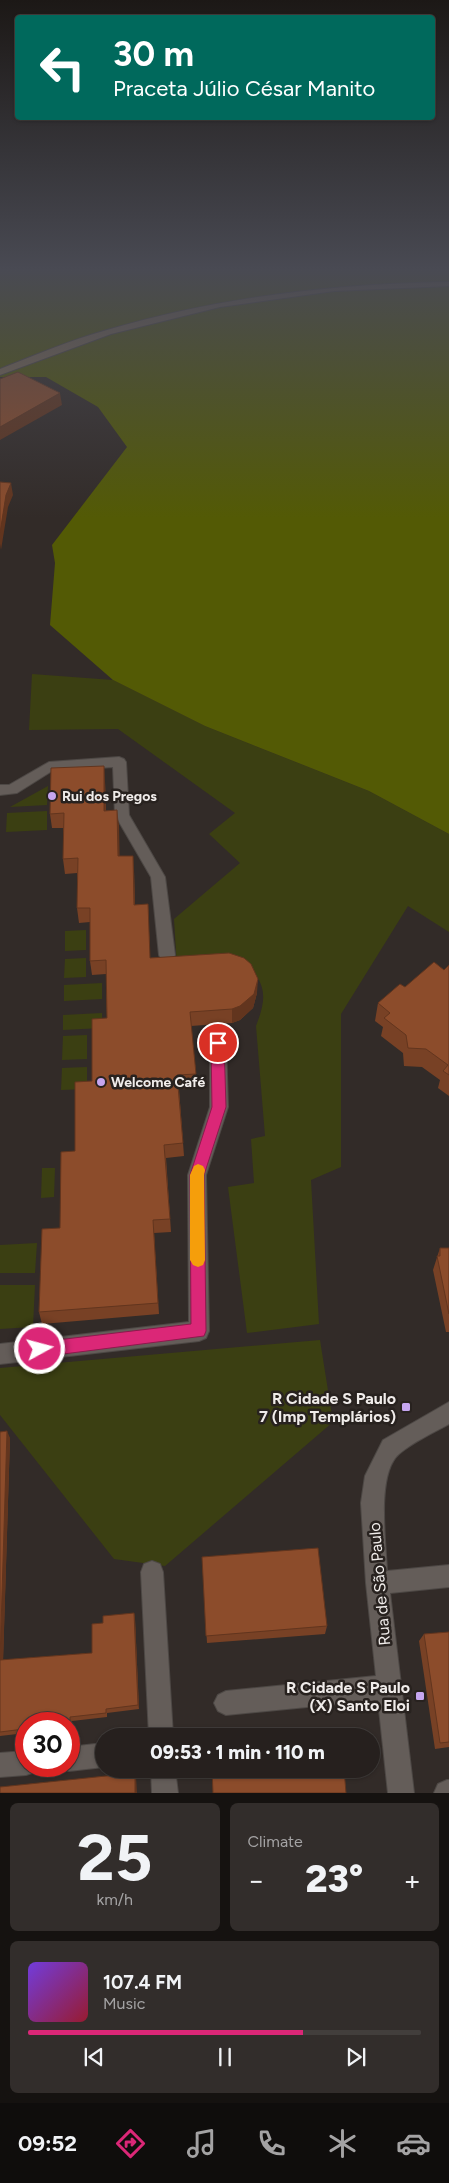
<!DOCTYPE html>
<meta charset="utf-8">
<style>
body{margin:0;font-family:Figtree,sans-serif;background:#322d2b;color:#f1f3f6;height:100vh;display:flex;flex-direction:column;font-size:19px;white-space:nowrap}
*{box-sizing:border-box;margin:0}
p{font-size:16px;color:#a4a3a4}
.icon{flex:none;width:28px;height:28px;fill:none;stroke:currentColor;stroke-width:2;stroke-linecap:round;stroke-linejoin:round}
.map{position:relative;height:1793px;overflow:hidden}
.side{display:flex;flex-direction:column;gap:10px;padding:10px;background:#151210;flex:1}
.side>*{flex:none}
.hud{position:absolute;left:15px;top:15px;width:420px;height:105px;border-radius:5px;box-shadow:0 1px 4px #0004,0 0 0 1px #423e3c;background:#00695c;color:#fff;overflow:hidden}
.speed{position:absolute;left:15px;top:1712px;display:flex;gap:10px;font-size:25px;font-weight:700;text-align:center}
.speed>*{display:grid;place-content:center;width:65px;height:65px;border-radius:50%;background:#26201e;box-shadow:0 1px 4px #0004,0 0 0 1px #423e3c;line-height:1}
.speed .limit{border:8px solid #d22;background:#fff;color:#111}
.pin{position:absolute;display:grid;place-items:center;width:42px;height:42px;color:#fff;margin:-21px;border:2px solid #fff;border-radius:50%;box-shadow:0 1px 5px #0007}
.me{position:absolute;width:55px;margin:-28px;rotate:83deg;stroke-linejoin:round;filter:drop-shadow(0 0 4px #0008)}
.turn{display:flex;align-items:center;gap:18px;height:105px;padding:0 15px;font-size:22px}
.turn .icon{width:65px;height:65px;stroke-width:2.5}
.turn b{display:block;font-size:35px;line-height:42px}
.big{font-size:38px;font-weight:800;line-height:1.1}
.side .widget{flex:1;display:flex;flex-direction:column;justify-content:center;gap:8px;min-width:0;padding:0 18px;border-radius:8px;background:#322d2b}
.side .dial{align-items:center;gap:0}
.dial b{font-size:65px;line-height:1}
.song{display:flex;align-items:center;gap:15px}
.cover{width:60px;height:60px;border-radius:8px;background:linear-gradient(135deg,hsl(260 70% 55%),hsl(350 70% 35%))}
.played{height:5px;border-radius:2px;background:linear-gradient(90deg,#db2777 70%,#423e3c 70%)}
.keys{display:flex;justify-content:space-around;direction:ltr}
.heat{display:flex;justify-content:space-between;align-items:center;font-size:28px;direction:ltr}
.side .tiles{flex:1;display:grid;gap:10px;grid-template-columns:1fr 1fr}
.widget:last-child{grid-column:span 2}
.trip{position:absolute;left:95px;top:1728px;width:285px;height:50px;border-radius:25px;background:#26201e;box-shadow:0 1px 4px #0004,0 0 0 1px #423e3c;font-weight:800;line-height:50px;text-align:center}
.tab-bar{display:flex;height:80px;justify-content:space-around;align-items:center;background:#0f0d0c;color:#a4a3a4}
.tab-bar .icon{width:35px;height:35px}
.tab-bar .current{color:#db2777}
.tab-bar b{font-size:22px;color:#f1f3f6}
.map>svg:first-child{display:block}
.green{fill:#3b3f12}
.forest{fill:#535a05}
.lines{fill:none;stroke-linecap:round;stroke-linejoin:round}
.street-casing{stroke:#4d4845;stroke-width:2}
.secondary-casing{stroke:#4d4845;stroke-width:2}
.street{fill:#645d59;fill-rule:evenodd}
.secondary{fill:#806e58;fill-rule:evenodd}
.wall{fill:#784125}
.shaded-wall{fill:#62351e}
.building{fill:#8c4c2b;stroke:#62351e}
.route{fill:#db2777;stroke:#8e194d}
.slow{fill:#f59e0b}
.poi-dot{fill:#c6a6f0;stroke:#28221f;stroke-width:2}
.labels{text-anchor:middle;stroke-width:5;stroke-linejoin:round;paint-order:stroke}
.poi-label{font-size:14px;font-weight:bold;fill:#f0ecea;stroke:#28221f;text-anchor:start}
.near-poi-label{font-size:16px;font-weight:bold;fill:#f0ecea;stroke:#28221f;text-anchor:end}
.near-street-label{font-size:16px;fill:#f0ecea;stroke:#28221f}
</style>
<div class="map">
<svg width="449" height="1793" viewBox="0 0 449 1793">
<rect width="100%" height="100%" fill="#322b28"/>
<path class="green" d="M 32,674 L 113,680 L 205,726 L 369,791 L 449,834 L 449,932 L 408,906 L 341,1014 L 341,1167 L 311,1180 L 319,1324 L 247,1333 L 228,1187 L 254,1183 L 251,1139 L 265,1136 L 256,1026 C 266,1000 267,988 250,966 L 177,967 L 174,919 L 240,863 L 209,834 L 235,813 L 118,729 L 29,730 Z
M 48,786 L 47,805 L 10,807 Z
M 47,811 L 47,830 L 6,832 L 7,813 Z
M 86,930 L 86,950 L 65,951 L 65,931 Z
M 86,958 L 86,977 L 64,978 L 65,959 Z
M 102,983 L 102,999 L 64,1001 L 64,985 Z
M 102,1013 L 102,1028 L 63,1030 L 63,1015 Z
M 87,1035 L 87,1059 L 62,1060 L 63,1036 Z
M 87,1067 L 87,1089 L 61,1090 L 62,1068 Z
M 42,1168 L 55,1168 L 54,1197 L 41,1198 Z
M 37,1243 L 35,1273 L 0,1273 L 0,1245 Z
M 0,1285 L 35,1285 L 33,1327 L 0,1329 Z
M 320,1340 L 333,1422 L 165,1566 L 114,1559 L 0,1415 L 0,1368 Z"/>
<path class="forest" d="M 0,267 L 449,267 L 449,834 L 369,791 L 205,726 L 113,680 L 50,625 L 55,563 L 52,545 L 127,447 L 98,407 L 46,377 L 0,377 Z"/>
<g class="lines">
<g class="street-casing">
<path id="street" d="M 119,757 L 124,759 L 126,762 L 129,815 L 165,877 L 175,955 L 173,959 L 167,961 L 161,959 L 159,955 L 151,877 L 115,815 L 113,767 L 52,771 L 17,793 L 0,795 L 0,785 L 9,785 L 49,762 Z
M 218,1036 L 224,1038 L 226,1043 L 228,1107 L 206,1175 L 209,1331 L 206,1338 L 199,1341 L 0,1364 L 0,1344 L 189,1322 L 188,1175 L 210,1107 L 210,1043 L 212,1038 Z
M 449,1402 L 449,1424 C 433,1433 413,1442 399,1454 C 376,1474 386,1543 387,1571 L 449,1565 L 449,1587 L 390,1593 L 414,1793 L 388,1793 L 378,1700 L 226,1715 L 218,1711 L 214,1703 L 218,1695 L 226,1691 L 376,1676 L 366,1583 L 361,1503 L 365,1476 L 383,1440 Z
M 152,1561 L 160,1564 L 163,1572 L 173,1736 L 149,1736 L 141,1572 L 144,1564 Z
M 104,1743 L 104,1767 L 69,1771 L 60,1768 L 60,1766 L 69,1766 L 69,1747 Z
M 26,1751 L 26,1766 L 37,1766 L 35,1772 L 26,1775 L 0,1777 L 0,1753 Z
M 151,1769 L 175,1769 L 178,1793 L 152,1793 Z
M 447,1780 L 449,1780 L 449,1793 L 434,1793 L 438,1784 Z"/>
</g>
<g class="secondary-casing">
<path id="secondary" d="M 449,282 L 449,286 L 334,291 L 220,307 L 111,334 L 0,375 L 0,369 C 35,355 71,340 107,330 C 219,297 333,284 449,282 Z"/>
</g>
<use href="#street" class="street"/>
<use href="#secondary" class="secondary"/>
</g>
<path class="wall" d="M 105,781 L 106,811 L 119,825 L 119,856 L 134,870 L 135,905 L 148,904 L 150,958 L 257,993 L 253,1008 L 240,1020 L 232,1023 L 191,1026 L 196,1074 L 196,1088 L 179,1089 L 184,1156 L 166,1158 L 171,1232 L 154,1233 L 159,1314 L 42,1324 L 39,1312 L 60,1228 L 75,1151 L 107,1018 L 106,974 L 92,975 L 90,961 L 90,922 L 79,923 L 77,908 L 77,873 L 65,874 L 63,859 L 63,828 L 52,828 L 50,814 Z
M 449,965 L 449,1096 L 438,1088 L 440,1080 L 422,1067 L 404,1066 L 403,1053 L 381,1036 L 383,1027 L 375,1021 L 378,1003 L 405,987 L 444,970 Z
M 440,1248 L 449,1248 L 449,1332 L 446,1332 L 433,1270 Z
M 0,1432 L 10,1438 L 3,1660 L 92,1653 L 103,1623 L 134,1613 L 135,1619 L 139,1709 L 107,1713 L 107,1717 L 72,1721 L 72,1724 L 26,1724 L 26,1733 L 0,1736 Z
M 202,1557 L 327,1626 L 325,1634 L 207,1643 Z
M 449,1632 L 449,1747 L 435,1749 L 419,1641 L 424,1634 Z"/>
<path class="shaded-wall" d="M 60,393 L 62,405 L 0,440 L 0,427 Z
M 11,483 L 13,495 L 8,507 L 1,550 L 0,544 L 0,533 L 6,495 Z
M 104,766 L 105,781 L 106,825 L 104,811 Z
M 117,810 L 119,825 L 120,871 L 118,856 Z
M 133,856 L 134,870 L 135,920 L 134,905 Z
M 258,979 L 257,993 L 253,1008 L 240,1020 L 232,1023 L 232,1009 Z
M 7,1431 L 10,1438 L 3,1664 L 0,1660 Z
M 134,1613 L 135,1619 L 139,1709 L 138,1705 Z
M 135,1773 L 136,1776 L 137,1793 L 135,1793 Z"/>
<path class="building" d="M 18,372 L 60,393 L 0,427 L 0,379 Z
M 0,482 L 11,483 L 6,495 L 0,533 Z
M 104,766 L 104,811 L 117,810 L 118,856 L 133,856 L 134,905 L 148,904 L 150,958 L 229,953 L 244,958 L 251,964 L 258,979 L 254,994 L 240,1006 L 232,1009 L 190,1012 L 196,1074 L 177,1075 L 183,1143 L 164,1145 L 170,1219 L 153,1220 L 158,1303 L 39,1312 L 42,1229 L 60,1228 L 61,1152 L 75,1151 L 75,1082 L 92,1081 L 92,1019 L 107,1018 L 106,960 L 90,961 L 90,908 L 77,908 L 78,858 L 63,859 L 64,813 L 50,814 L 51,768 Z
M 434,962 L 444,970 L 449,965 L 449,1075 L 443,1071 L 448,1065 L 426,1049 L 408,1048 L 406,1035 L 384,1018 L 390,1013 L 378,1003 L 400,984 L 405,987 Z
M 440,1248 L 449,1248 L 449,1314 L 437,1256 L 440,1256 Z
M 7,1431 L 0,1660 L 92,1653 L 92,1624 L 103,1623 L 103,1616 L 134,1613 L 138,1705 L 106,1709 L 106,1713 L 70,1717 L 70,1720 L 43,1724 L 26,1724 L 26,1726 L 24,1727 L 24,1729 L 0,1732 L 0,1432 Z
M 318,1548 L 327,1626 L 206,1636 L 202,1557 Z
M 449,1632 L 449,1742 L 440,1743 L 424,1634 Z
M 339,1734 L 340,1736 L 312,1736 Z
M 212,1769 L 344,1769 L 346,1793 L 213,1793 Z
M 135,1773 L 135,1793 L 0,1793 L 0,1787 Z"/>
<linearGradient id="sky" x2="0" y2="1"><stop stop-color="#1c1816"/><stop offset="0.52" stop-color="#494a53"/><stop offset="1" stop-color="#494a53" stop-opacity="0"/></linearGradient>
<rect width="449" height="518" fill="url(#sky)"/>
<path class="route" d="M 218,1038 L 222,1040 L 224,1043 L 226,1107 L 204,1175 L 206,1331 L 204,1336 L 40,1357 L 34,1355 L 32,1349 L 34,1344 L 40,1342 L 191,1324 L 190,1175 L 212,1107 L 211,1043 L 213,1040 Z"/>
<path class="slow" d="M 198,1164 L 203,1166 L 205,1170 L 204,1175 L 205,1260 L 203,1265 L 198,1267 L 193,1265 L 190,1260 L 190,1175 L 194,1166 Z"/>
<g class="poi-dot">
<circle cx="52" cy="796" r="5"/>
<circle cx="101" cy="1082" r="5"/>
<rect x="401" y="1402" width="10" height="10" rx="2.5"/>
<rect x="415" y="1691" width="10" height="10" rx="2.5"/>
</g>
<g class="labels">
<g class="poi-label">
<text x="62" y="801">Rui dos Pregos</text>
<text x="111" y="1087">Welcome Café</text>
</g>
<g class="near-poi-label">
<text x="396" y="1404">R Cidade S Paulo<tspan x="396" dy="18">7 (Imp Templários)</tspan></text>
<text x="410" y="1693">R Cidade S Paulo<tspan x="410" dy="18">(X) Santo Eloi</tspan></text>
</g>
<g class="near-street-label">
<text transform="translate(379 1584) rotate(-95)" y="6">Rua de São Paulo</text>
</g>
</g>
</svg>
<div class="speed"><div class="limit">30</div></div>
<div class="pin" style="left:218px;top:1043px;background:#d93025"><svg class="icon" aria-label="arrive" viewBox="0 0 24 24"><path d="M6 21V4h12l-3 4 3 4H6"/></svg></div>
<svg class="me" style="left:40px;top:1349px" viewBox="-20 -20 40 40"><circle r="17" fill="#db2777" stroke="#fff" stroke-width="3"/><path d="M0-11L8 9 0 5-8 9z" fill="#fff"/></svg>
<div class="trip">09:53 · 1 min · 110 m</div>
<div class="hud">
<div class="turn"><svg class="icon" aria-label="left" viewBox="0 0 24 24"><path d="M17 20v-9H6M10 6l-5 5 5 5"/></svg><div><b>30 m</b>Praceta Júlio César Manito</div></div>
</div>
</div>
<section class="side">
<div class="tiles">
<div class="widget dial"><b>25</b><p>km/h</p></div>
<div class="widget"><p>Climate</p>
<div class="heat"><a>−</a><b class="big">23°</b><a>+</a></div>
</div>
<div class="widget">
<div class="song"><i class="cover"></i><div><b>107.4 FM</b><p>Music</p></div></div>
<div class="played"></div>
<div class="keys"><svg class="icon" aria-label="previous" viewBox="0 0 24 24"><path d="M18 5L8 12l10 7zM5 5v14"/></svg><svg class="icon" aria-label="pause" viewBox="0 0 24 24"><path d="M8 5v14M16 5v14"/></svg><svg class="icon" aria-label="next" viewBox="0 0 24 24"><path d="M6 5l10 7-10 7zM19 5v14"/></svg></div>
</div>
</div>
</section>
<nav class="tab-bar">
<b>09:52</b>
<svg class="icon current" aria-label="directions" viewBox="0 0 24 24"><path d="M12 3l9 9-9 9-9-9zM9 14v-3h6M13 9l2 2-2 2"/></svg>
<svg class="icon" aria-label="music" viewBox="0 0 24 24"><path d="M9 18V5l10-2v13"/><circle cx="6" cy="18" r="3"/><circle cx="16" cy="16" r="3"/></svg>
<svg class="icon" aria-label="phone" viewBox="0 0 24 24"><path d="M5 4h4l2 5-3 2q2 4 5 5l2-3 5 2v4C11 20 4 13 5 4z"/></svg>
<svg class="icon" aria-label="climate" viewBox="0 0 24 24"><path d="M12 3v18M4 7l16 10M4 17L20 7"/></svg>
<svg class="icon" aria-label="car" viewBox="0 0 24 24"><path d="M5 17H2v-5l4-1 3-4h7l3 4 3 1v5h-3M9 17h6M6 11h13"/><circle cx="7" cy="17" r="2"/><circle cx="17" cy="17" r="2"/></svg>
</nav>
